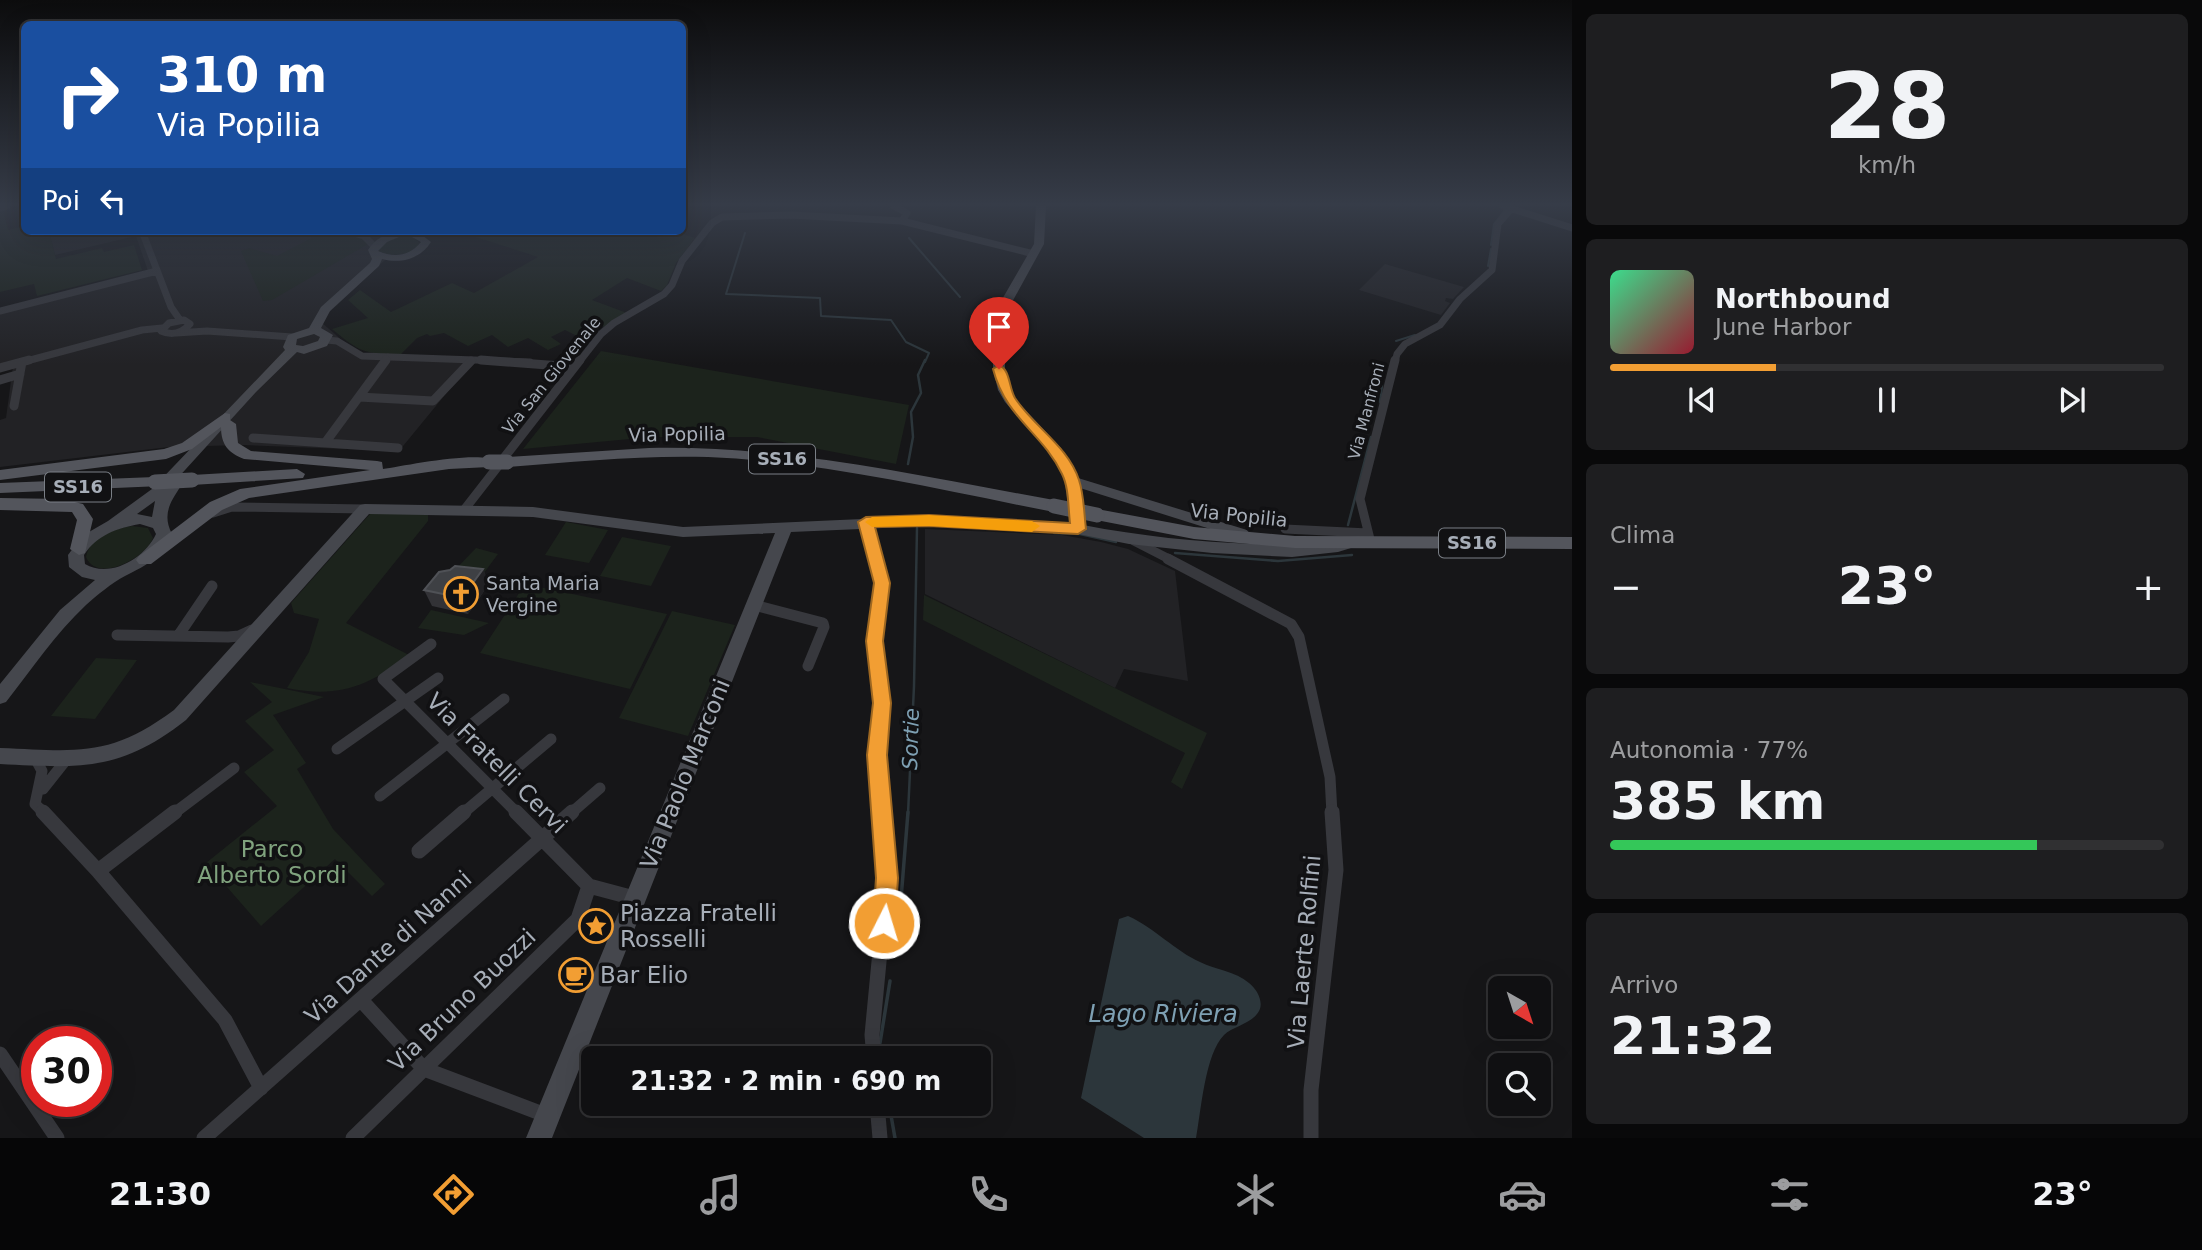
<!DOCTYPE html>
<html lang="it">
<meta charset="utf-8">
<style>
body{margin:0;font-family:"DejaVu Sans",sans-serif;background:#1e1e20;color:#f1f3f6;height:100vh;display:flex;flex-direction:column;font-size:26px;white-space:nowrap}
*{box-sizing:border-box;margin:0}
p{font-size:23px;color:#9c9d9f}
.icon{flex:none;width:38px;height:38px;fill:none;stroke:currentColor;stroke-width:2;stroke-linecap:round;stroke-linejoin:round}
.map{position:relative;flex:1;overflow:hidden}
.panel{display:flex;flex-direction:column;gap:14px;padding:14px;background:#09090a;width:630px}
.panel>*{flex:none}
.top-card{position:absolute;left:21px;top:21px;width:665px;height:214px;border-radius:10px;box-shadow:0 7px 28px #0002,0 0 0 2px #303032;background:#1a4fa0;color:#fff;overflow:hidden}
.needle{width:46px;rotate:141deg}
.controls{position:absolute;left:1488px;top:976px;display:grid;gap:14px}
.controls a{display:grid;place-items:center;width:63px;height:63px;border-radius:10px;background:#101012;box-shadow:0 7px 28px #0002,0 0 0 2px #303032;font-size:35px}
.speed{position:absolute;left:21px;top:1026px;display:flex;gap:14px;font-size:35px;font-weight:700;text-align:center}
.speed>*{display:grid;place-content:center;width:91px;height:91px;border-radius:50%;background:#101012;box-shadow:0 7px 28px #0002,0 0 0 2px #303032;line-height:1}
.speed .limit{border:10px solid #d22;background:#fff;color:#111}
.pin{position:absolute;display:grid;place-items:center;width:60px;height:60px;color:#fff;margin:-72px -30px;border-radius:50% 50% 50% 0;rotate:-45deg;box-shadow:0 0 7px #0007}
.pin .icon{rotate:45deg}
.me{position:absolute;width:77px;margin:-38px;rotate:5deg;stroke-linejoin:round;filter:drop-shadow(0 0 5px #0008)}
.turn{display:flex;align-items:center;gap:24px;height:147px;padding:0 21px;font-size:32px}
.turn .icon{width:91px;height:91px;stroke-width:2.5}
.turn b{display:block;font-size:49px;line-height:60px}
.then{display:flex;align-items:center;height:66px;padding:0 21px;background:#0003;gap:14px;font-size:26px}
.big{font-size:52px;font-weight:700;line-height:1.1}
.panel .widget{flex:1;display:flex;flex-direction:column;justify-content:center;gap:10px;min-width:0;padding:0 24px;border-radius:10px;background:#1e1e20}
.panel .dial{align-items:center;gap:0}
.dial b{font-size:91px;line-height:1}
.song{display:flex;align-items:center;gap:21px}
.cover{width:84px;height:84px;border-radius:10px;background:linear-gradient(135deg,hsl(150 70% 55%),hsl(350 70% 35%))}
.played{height:7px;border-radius:4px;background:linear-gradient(90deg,#f29e33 30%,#303032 30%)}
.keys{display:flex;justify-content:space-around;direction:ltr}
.heat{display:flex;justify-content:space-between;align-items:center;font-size:38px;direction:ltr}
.charge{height:10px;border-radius:5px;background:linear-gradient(90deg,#34c759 77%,#303032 0)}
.trip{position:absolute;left:581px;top:1046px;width:410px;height:70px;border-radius:10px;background:#101012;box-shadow:0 7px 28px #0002,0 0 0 2px #303032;font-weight:700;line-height:70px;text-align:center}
.menu{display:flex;height:112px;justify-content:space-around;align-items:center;background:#060607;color:#9c9d9f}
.menu .icon{width:49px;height:49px}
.menu .active{color:#f29e33}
.menu b{font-size:32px;color:#f1f3f6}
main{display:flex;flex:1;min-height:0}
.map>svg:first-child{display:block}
.built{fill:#222225}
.green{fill:#1c231c}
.water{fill:#2c363b}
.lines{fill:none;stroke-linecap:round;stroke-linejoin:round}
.stream-far2{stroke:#2c363b;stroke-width:2}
.stream-far1{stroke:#2c363b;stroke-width:2.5}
.stream{stroke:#2c363b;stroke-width:3.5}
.street-far3{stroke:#37383d;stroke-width:7}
.street-far2{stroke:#37383d;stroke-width:9}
.street-far1{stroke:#37383d;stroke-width:11}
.street{stroke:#37383d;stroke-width:15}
.secondary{fill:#45474d;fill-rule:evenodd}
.primary{fill:#53555c;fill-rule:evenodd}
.primary-bridge{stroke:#53555c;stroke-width:15}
.wall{fill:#323236}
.shaded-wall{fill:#212124}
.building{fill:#3e4044;stroke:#4f5156;stroke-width:2}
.route{fill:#f29e33;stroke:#9d6721;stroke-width:2}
.slow{fill:#f59e0b}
.labels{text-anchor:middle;stroke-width:7;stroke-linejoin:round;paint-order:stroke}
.far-street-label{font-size:16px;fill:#a7aeb8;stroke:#111113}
.shield{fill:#111113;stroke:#7a7f86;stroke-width:2}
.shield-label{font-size:18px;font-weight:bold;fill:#a7aeb8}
.street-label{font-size:19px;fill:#a7aeb8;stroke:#111113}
.poi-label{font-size:19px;fill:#a7aeb8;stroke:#111113;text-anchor:start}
.water-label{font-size:21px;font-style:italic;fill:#7ea0b3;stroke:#111113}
.near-street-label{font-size:23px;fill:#a7aeb8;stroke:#111113}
.near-park-label{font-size:23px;fill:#80a37e;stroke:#111113}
.near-poi-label{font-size:23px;fill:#a7aeb8;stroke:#111113;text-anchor:start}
.near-water-label{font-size:24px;font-style:italic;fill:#7ea0b3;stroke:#111113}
</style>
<main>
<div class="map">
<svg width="1572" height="1138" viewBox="0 0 1572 1138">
<rect width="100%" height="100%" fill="#161618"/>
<path class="built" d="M 49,231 L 416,231 L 320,321 L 361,357 L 472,362 L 399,451 L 243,445 L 169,447 L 0,467 L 0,420 L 6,418 L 13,366 L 0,369 L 0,309 L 148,271 L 136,236 L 55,255 Z
M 1385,264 L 1464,287 L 1453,299 L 1446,298 L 1445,301 L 1450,303 L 1441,315 L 1359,290 Z
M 925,529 L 1062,535 L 1101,542 L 1128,549 L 1175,571 L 1188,681 L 1124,669 L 1115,688 L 925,594 Z"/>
<path class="green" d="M 2,208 L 8,230 L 24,226 L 24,231 L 49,231 L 56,259 L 102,248 L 104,252 L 134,245 L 142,270 L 37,296 L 34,284 L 0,292 L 0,209 Z
M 325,231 C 339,231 359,233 368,244 L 272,300 L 263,301 L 241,251 L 249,248 L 277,256 Z
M 457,231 L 674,231 L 695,238 L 676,263 L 667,285 L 661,291 L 627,278 L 592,300 L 627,313 L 605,327 L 588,323 L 577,336 L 565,330 L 551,337 L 561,344 L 548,350 L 528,338 L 508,347 L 492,335 L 468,346 L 444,333 L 430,336 L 427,334 L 417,338 L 400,355 C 363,353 361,353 332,329 L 368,318 L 348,300 L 360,290 L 391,312 L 452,283 L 474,293 L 538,257 Z
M 400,236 L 413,237 L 421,244 C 411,256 395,257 380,252 L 378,249 L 382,243 Z
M 601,351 L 909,405 L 896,464 L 757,437 L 651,437 L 523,449 Z
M 421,513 L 428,515 L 428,521 L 346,623 L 411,656 C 367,685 341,699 287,688 L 309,652 L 319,619 L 294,613 L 291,603 L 370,514 Z
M 566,522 L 608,530 L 589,563 L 545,555 Z
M 132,526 L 148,528 L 153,538 C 146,558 97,584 86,557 C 90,537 113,529 132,526 Z
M 622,537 L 671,546 L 651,586 L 600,576 Z
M 476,548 L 498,554 L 478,581 L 451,574 Z
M 525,584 L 667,614 L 630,689 L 480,653 Z
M 924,595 L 1207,733 L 1182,789 L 1171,782 L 1185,753 L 923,620 Z
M 431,610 L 489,623 L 464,635 L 418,628 Z
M 672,611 L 735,625 L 688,736 L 619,718 Z
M 96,658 L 137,660 L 95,719 L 51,716 Z
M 250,682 L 324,697 L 273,715 L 306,763 L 297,769 L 333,829 L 385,884 L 372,896 L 335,859 L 261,926 L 206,863 L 277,806 L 244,772 L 274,750 L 245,721 L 272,702 Z"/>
<path class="water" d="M 1128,916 C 1155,928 1175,951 1200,962 C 1216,970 1235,971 1249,983 C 1257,989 1264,1002 1259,1011 C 1252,1024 1233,1026 1224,1035 C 1205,1054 1201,1111 1196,1138 L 1144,1138 L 1081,1098 L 1119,919 Z"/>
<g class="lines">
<path class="stream-far2" d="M 745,233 L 726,294 L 820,298 L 821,316 L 891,320 L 906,342 L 929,353 L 925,362
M 909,238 L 960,297
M 1491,245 L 1494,224 L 1505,210 L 1499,206
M 1488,266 L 1491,249
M 1396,341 L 1415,335"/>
<path class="stream-far1" d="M 1380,402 L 1382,385
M 908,464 L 913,437 L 911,412 L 921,393 L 918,375 L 925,360
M 1348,525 L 1371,437
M 1054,533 L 1080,534 L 1116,542
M 1175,553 L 1278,561 L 1352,555
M 908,814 L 914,686 L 917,528"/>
<path class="stream" d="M 897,949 L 908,812
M 880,1043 L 890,981
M 889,1104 L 895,1138"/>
<path class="street-far3" d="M 894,206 L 907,213 L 902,221
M 1503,206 L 1572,228
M 0,208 L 7,206
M 142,231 L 171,307 L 180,320
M 347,231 L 364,236 L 374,246
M 0,311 L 157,271
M 184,320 L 190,324 C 182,333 172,336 161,331 L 169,323 Z
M 176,333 L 207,331 L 292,337
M 326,340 L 337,341 L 362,356 L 530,362
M 23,362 L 142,330 L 162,328
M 384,362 L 388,357
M 579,362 L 601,334 L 614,323 L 664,294 L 672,285 L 682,261 L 712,223 L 722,217 L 791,215 L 902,221 L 1034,254
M 1395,362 L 1397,354 L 1405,344 L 1440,325 L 1460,299 L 1492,270 L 1498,224 L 1511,209"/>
<path class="street-far2" d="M 481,360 L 574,367
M 0,368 L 29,360
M 0,380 L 20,374
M 359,397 L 433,401 L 471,361
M 14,406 L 22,362
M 253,438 L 398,448
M 325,443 L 386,360
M 503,459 L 580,360
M 464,510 L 499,465
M 213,513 L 232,507 L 365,509
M 866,522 L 876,560
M 1285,529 L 1368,533
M 1134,541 L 1171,560
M 1371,543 L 1360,499 L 1395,360"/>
<path class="street-far1" d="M 876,559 L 882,583 L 875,641 L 882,703 L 877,755 L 882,814
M 1168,559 L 1291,624 L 1299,637 L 1330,777 L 1332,814
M 754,605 L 823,623 L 824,627 L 808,666
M 117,635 L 228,637 L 239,636 L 252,630
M 178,636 L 212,586
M 431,644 L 383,679 L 518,814
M 337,749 L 438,678
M 35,758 L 42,771 L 35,804 L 45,814
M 43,789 L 66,760
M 380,796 L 504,699
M 173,814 L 234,768
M 462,814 L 551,739
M 570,814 L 600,788"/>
<path class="street" d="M 43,812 L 98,871 L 225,1020 L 261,1088
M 516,812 L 589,886 L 634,898
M 419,851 L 464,812
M 98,871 L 175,812
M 578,919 L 620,933
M 362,1001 L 424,1069 L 548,1116
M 0,1054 L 57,1138
M 874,1059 L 872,1035 L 887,878 L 882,812
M 877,1104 L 880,1138
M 204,1138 L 572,812
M 353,1138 L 578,919 L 589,886
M 1311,1138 L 1311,1090 L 1336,870 L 1332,812"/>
<path class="secondary" d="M 1036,206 L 1046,206 L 1044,244 L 1005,315 L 1005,369 L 1010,390 L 1016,400 L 1061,448 L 1078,478 L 1247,530 L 1250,534 L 1242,539 L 1080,488 L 1083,525 C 1140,536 1197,542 1255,544 C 1285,545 1317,547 1346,539 L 1354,544 L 1351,548 L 1338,552 L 1292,557 L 1212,553 L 1129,544 L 1078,534 L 929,526 L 791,532 L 552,1138 L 526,1138 L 775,533 L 683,537 L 533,517 L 369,514 L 186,720 C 120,772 80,768 0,764 L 0,748 C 77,751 109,758 174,710 L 360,505 L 365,504 L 533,507 L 683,527 L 929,516 L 1070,523 L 1065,481 L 1061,472 L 1050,453 L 1005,402 L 998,390 L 993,369 L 993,315 L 1034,244 Z
M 398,231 L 418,232 L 431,242 C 420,259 401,264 382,259 L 379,266 L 330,311 L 321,328 L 333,335 L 327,346 L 304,354 L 297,352 L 256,392 L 175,481 L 181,486 C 170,502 162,515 172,534 C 161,558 147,565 125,576 C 112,583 97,595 86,605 C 55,634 32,669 6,702 L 0,704 L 0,684 L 60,610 L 95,580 L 82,577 L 69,567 L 68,555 L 82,536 L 108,521 L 152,489 L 285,350 L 283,347 L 288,335 L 309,328 L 321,307 L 370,263 L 372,259 L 368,250 C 376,238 385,234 398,231 ZM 399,237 L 412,237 L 421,242 C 410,256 394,258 378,251 L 387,242 ZM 314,334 L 320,337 L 318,341 L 303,346 L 296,345 L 297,339 ZM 155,501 L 152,517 L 137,514 ZM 140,524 L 153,528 L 156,534 C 145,558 110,579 85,564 L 84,555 C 97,535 117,528 140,524 Z"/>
<path class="primary" d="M 225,413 L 230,414 L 230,420 L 236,424 L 238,443 L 251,451 L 377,461 L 382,462 L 383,469 C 403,466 484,449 497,462 L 489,467 L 449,469 L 249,498 L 222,510 L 151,564 L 139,564 L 136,560 L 139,556 L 210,502 L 240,489 L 370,470 L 244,459 C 228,453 221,444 221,427 L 192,449 L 166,459 L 0,480 L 0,470 L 164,449 L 182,443 Z
M 649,448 C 786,445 920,476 1054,500 L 1062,506 L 1054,512 C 940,490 825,462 708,457 C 641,455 574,462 507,467 L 499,462 L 507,457 Z
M 297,469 L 305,474 L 303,478 L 192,485 L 184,480 L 192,475 Z
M 155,477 L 163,482 L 161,486 L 0,493 L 0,483 Z
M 0,498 L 62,499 L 83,504 L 93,519 L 85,553 L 79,555 L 70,549 L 77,520 L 72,512 L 0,510 Z
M 1097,509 L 1194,527 L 1295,536 L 1572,537 L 1572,549 L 1295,548 L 1194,539 L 1091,519 L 1089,515 Z"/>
<path class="primary-bridge" d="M 489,462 L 507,462
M 155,482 L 192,480
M 1054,506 L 1097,515"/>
</g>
<path class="wall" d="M 483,569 L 489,584 L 468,614 L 432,606 L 424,590 Z"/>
<path class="shaded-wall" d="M 483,569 L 489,584 L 468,614 L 462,598 Z"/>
<path class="building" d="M 455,566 L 483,569 L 462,598 L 424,590 L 439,572 L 450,570 Z"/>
<linearGradient id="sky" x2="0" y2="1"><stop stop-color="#0c0c0d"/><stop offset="0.56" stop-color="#363c48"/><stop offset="1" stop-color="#363c48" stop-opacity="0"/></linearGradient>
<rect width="1572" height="365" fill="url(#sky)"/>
<path class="route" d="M 999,365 C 1010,369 1009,388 1015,398 C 1034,427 1068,446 1079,480 C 1084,495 1084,513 1086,529 L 1078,534 L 929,526 L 875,527 L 890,583 L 883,641 L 891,703 L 887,755 L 898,878 L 895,923 L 891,931 L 884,934 L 876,931 L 873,923 L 876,878 L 867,755 L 873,703 L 866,641 L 874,583 L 858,522 L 866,517 L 929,515 L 1070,523 C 1068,507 1069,488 1062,474 C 1042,432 1006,419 993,369 Z"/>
<path class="slow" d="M 929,515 L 1032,521 L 1040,526 L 1032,532 L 929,526 L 872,527 L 865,522 L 872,517 Z"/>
<defs>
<g id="church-ring" transform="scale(1.75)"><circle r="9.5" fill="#111113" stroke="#f29e33" stroke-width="1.5"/><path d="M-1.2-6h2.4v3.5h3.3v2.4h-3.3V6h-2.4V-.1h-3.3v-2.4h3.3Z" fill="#f29e33"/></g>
<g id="sight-ring" transform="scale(1.75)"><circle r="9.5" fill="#111113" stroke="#f29e33" stroke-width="1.5"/><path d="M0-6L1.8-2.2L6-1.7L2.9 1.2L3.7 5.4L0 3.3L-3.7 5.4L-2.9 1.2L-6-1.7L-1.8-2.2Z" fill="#f29e33"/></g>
<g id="cafe-ring" transform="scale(1.75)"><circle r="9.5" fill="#111113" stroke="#f29e33" stroke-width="1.5"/><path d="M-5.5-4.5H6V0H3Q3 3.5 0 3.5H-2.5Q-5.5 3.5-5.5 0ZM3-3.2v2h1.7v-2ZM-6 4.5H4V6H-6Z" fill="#f29e33"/></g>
</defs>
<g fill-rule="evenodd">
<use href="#church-ring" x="461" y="594"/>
<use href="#sight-ring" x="596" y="926"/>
<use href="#cafe-ring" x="576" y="975"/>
</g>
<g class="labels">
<g class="far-street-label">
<text transform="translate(551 375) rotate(-51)" y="6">Via San Giovenale</text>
<text transform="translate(1366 411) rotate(-75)" y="6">Via Manfroni</text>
</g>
<g class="shield">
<rect x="749" y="444.5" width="66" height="29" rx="5"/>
<rect x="45" y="472.5" width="66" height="29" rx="5"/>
<rect x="1439" y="528.5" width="66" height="29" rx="5"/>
</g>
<g class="shield-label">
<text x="782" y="465">SS16</text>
<text x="78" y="493">SS16</text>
<text x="1472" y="549">SS16</text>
</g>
<g class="street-label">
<text transform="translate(677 434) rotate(-1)" y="7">Via Popilia</text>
<text transform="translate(1239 515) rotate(6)" y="7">Via Popilia</text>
</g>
<g class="poi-label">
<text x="486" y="590">Santa Maria<tspan x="486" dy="22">Vergine</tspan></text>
</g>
<g class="water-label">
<text transform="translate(911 739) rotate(-88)" y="7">Sortie</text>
</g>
<g class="near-street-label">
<text transform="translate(497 763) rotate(45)" y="8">Via Fratelli Cervi</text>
<text transform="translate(685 774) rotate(-68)" y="8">Via Paolo Marconi</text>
<text transform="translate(388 947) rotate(-42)" y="8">Via Dante di Nanni</text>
<text transform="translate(1304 952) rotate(-85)" y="8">Via Laerte Rolfini</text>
<text transform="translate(462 1000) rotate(-44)" y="8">Via Bruno Buozzi</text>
</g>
<g class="near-park-label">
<text x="272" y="857">Parco<tspan x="272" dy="26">Alberto Sordi</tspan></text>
</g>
<g class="near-poi-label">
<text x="620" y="921">Piazza Fratelli<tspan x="620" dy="26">Rosselli</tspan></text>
<text x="600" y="983">Bar Elio</text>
</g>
<g class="near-water-label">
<text x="1163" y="1022">Lago Riviera</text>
</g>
</g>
</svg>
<div class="controls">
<a><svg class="needle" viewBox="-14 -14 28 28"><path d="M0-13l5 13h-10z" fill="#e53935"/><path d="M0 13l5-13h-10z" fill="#9c9d9f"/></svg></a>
<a><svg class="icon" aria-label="search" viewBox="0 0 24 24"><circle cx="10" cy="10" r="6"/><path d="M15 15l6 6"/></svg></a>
</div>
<div class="speed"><div class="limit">30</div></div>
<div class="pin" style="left:999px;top:369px;background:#d93025"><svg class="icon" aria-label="arrive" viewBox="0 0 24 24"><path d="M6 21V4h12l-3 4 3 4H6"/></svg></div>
<svg class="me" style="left:884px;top:923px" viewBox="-20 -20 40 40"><circle r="17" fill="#f29e33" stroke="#fff" stroke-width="3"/><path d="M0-11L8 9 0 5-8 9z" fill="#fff"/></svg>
<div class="trip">21:32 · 2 min · 690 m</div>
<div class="top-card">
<div class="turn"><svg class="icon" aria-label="right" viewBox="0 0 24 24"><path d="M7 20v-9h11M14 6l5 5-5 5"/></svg><div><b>310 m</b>Via Popilia</div></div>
<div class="then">Poi<svg class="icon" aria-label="left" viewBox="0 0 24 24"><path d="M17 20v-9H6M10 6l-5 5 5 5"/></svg></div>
</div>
</div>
<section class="panel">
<div class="widget dial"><b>28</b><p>km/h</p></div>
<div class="widget">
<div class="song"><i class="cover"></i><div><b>Northbound</b><p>June Harbor</p></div></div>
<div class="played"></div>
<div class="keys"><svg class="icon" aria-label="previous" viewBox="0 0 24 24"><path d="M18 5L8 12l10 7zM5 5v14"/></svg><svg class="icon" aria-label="pause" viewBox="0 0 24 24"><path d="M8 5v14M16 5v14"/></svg><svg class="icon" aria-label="next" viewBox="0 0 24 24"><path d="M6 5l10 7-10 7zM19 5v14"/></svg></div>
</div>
<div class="widget"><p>Clima</p>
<div class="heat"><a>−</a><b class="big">23°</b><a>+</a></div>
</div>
<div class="widget"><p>Autonomia · 77%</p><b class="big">385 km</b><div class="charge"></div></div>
<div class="widget"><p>Arrivo</p><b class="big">21:32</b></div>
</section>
</main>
<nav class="menu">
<b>21:30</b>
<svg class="icon active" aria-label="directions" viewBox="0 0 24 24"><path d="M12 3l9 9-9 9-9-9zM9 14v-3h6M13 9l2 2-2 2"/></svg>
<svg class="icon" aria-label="music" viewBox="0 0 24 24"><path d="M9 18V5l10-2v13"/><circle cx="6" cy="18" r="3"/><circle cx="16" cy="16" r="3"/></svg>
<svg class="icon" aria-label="phone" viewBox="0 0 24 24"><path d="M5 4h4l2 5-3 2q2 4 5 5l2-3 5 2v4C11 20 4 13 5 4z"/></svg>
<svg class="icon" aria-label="climate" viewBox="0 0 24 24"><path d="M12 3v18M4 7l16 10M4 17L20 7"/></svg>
<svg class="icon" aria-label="car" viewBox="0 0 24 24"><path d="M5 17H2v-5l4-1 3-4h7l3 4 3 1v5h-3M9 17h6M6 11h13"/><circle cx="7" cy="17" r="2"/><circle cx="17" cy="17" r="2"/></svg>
<svg class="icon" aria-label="filters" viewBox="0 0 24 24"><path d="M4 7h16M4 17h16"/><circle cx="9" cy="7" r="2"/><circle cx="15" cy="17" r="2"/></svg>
<b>23°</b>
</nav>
